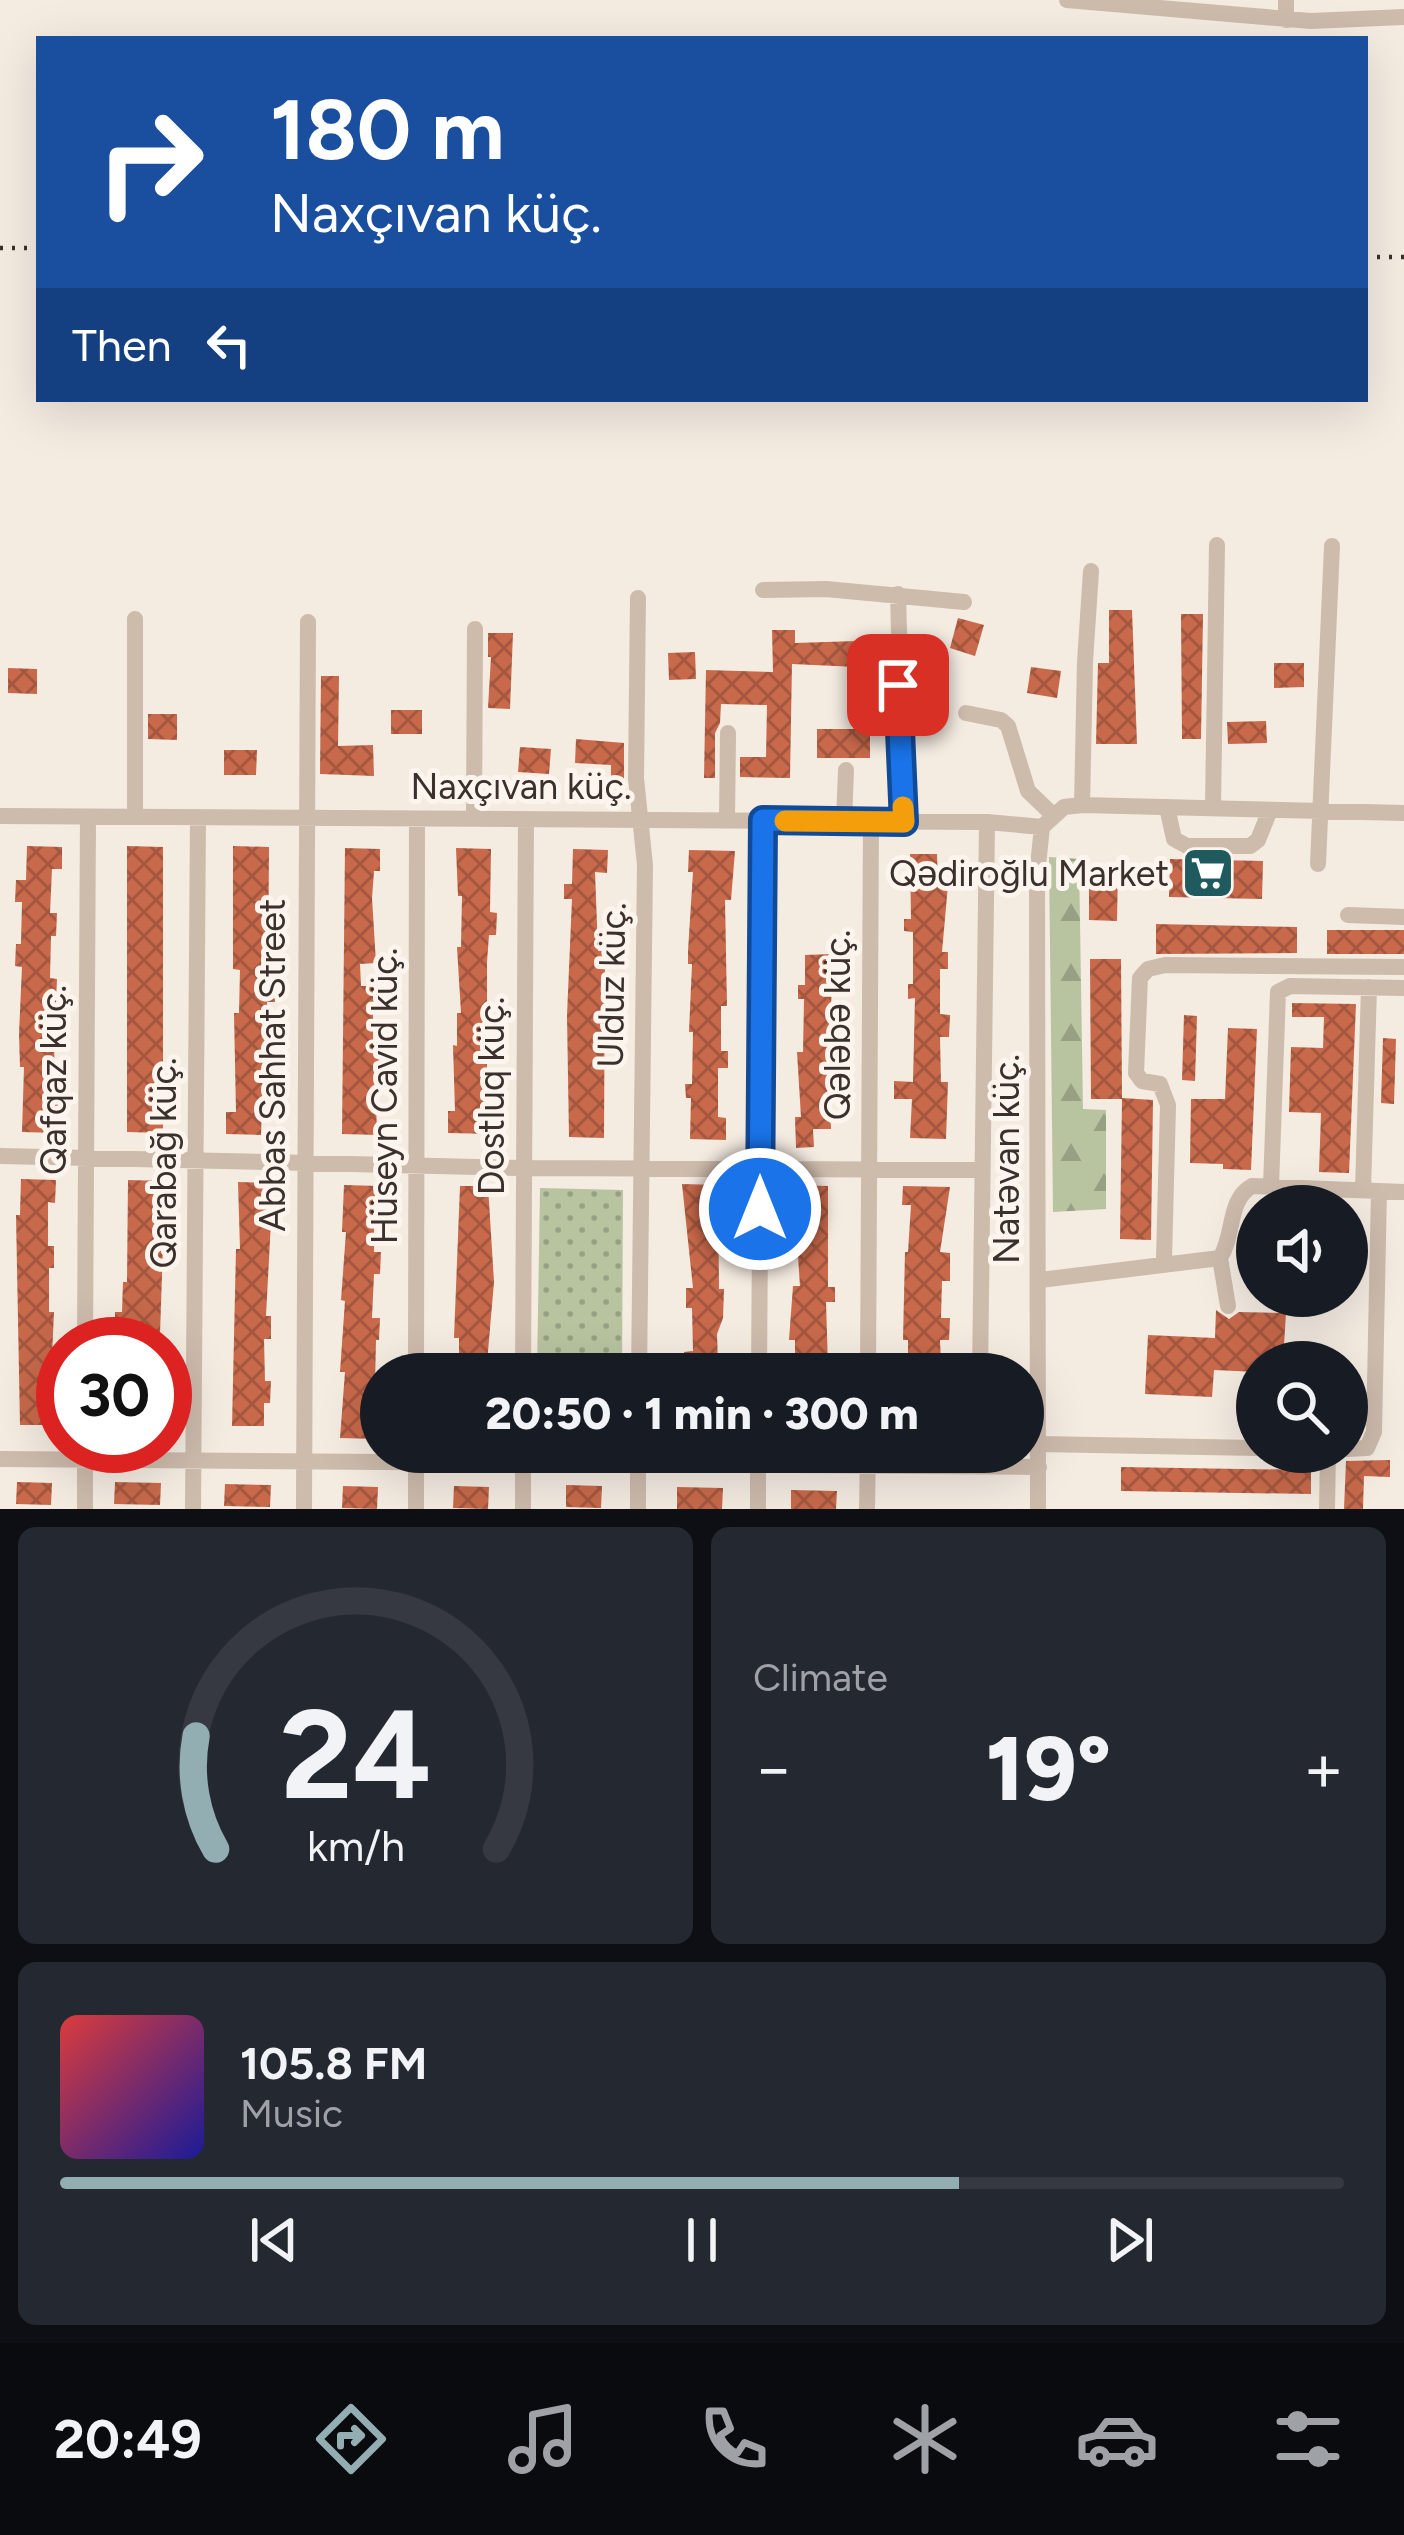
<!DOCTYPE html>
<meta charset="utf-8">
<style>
body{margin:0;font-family:Figtree,sans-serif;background:#242831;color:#f1f3f6;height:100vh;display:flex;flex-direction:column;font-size:45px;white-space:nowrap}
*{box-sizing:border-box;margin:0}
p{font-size:39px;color:#9ea1a6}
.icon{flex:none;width:66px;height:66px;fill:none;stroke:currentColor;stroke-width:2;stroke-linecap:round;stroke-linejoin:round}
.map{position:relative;height:1509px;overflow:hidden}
.side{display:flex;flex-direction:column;gap:18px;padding:18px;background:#0d0f14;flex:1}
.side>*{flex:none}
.hud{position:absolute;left:36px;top:36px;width:1332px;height:366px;border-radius:0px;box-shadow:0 12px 48px #0002;background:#1a4fa0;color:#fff;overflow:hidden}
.controls{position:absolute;left:1236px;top:1185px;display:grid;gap:24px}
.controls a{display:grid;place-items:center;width:132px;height:132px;border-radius:50%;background:#171b24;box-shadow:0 12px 48px #0002;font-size:60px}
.speed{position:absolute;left:36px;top:1317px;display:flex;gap:24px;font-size:60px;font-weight:700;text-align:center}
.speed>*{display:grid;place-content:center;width:156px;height:156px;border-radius:50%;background:#171b24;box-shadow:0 12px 48px #0002;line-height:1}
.speed .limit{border:18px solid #d22;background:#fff;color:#111}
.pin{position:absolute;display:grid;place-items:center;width:102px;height:102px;color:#fff;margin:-51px;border-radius:24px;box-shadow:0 6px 18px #0006}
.me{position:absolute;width:132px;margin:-66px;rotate:0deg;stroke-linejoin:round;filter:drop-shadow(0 0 9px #0008)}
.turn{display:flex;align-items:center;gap:42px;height:252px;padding:0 36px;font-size:54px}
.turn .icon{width:156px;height:156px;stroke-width:2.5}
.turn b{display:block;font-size:84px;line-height:102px}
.then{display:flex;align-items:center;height:114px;padding:0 36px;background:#0003;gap:24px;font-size:45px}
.big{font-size:90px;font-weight:800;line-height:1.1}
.side .card{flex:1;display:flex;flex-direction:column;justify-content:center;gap:18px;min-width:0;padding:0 42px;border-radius:18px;background:#242831}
.side .dial{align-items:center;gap:0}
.dial svg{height:312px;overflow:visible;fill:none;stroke:#363941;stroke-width:7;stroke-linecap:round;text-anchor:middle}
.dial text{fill:#f1f3f6;stroke:none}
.song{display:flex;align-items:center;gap:36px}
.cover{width:144px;height:144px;border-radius:18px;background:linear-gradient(135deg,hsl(0 70% 55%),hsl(240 70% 35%))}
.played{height:12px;border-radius:6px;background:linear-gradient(90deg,#92aeb2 70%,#363941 70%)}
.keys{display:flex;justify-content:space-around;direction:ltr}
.heat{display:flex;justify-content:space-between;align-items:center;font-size:66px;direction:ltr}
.side .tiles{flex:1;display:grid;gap:18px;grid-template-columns:1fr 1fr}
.card:last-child{grid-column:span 2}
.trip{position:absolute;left:360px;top:1353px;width:684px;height:120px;border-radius:60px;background:#171b24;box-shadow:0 12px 48px #0002;font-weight:800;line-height:120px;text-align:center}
.menu{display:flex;height:192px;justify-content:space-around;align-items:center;background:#090b0e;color:#9ea1a6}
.menu .icon{width:84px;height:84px}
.menu .current{color:#92aeb2}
.menu b{font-size:54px;color:#f1f3f6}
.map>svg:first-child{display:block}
.grass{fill:url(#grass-dots)}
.forest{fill:url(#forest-firs)}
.building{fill:url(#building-cross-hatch)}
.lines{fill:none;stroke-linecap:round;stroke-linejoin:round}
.minor{stroke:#cdbbac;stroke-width:16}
.rail{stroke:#3b302b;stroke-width:4.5;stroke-dasharray:3 9;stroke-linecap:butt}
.route-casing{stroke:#114b97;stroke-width:30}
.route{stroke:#1a73e8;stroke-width:21}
.slow{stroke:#f59e0b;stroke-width:21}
.labels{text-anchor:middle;stroke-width:10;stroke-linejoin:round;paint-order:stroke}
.street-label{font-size:36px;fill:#3b302b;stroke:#fbf5ee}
.poi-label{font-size:36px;fill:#3b302b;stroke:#fbf5ee;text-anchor:end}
</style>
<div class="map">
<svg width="1404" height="1509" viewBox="0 0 1404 1509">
<defs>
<pattern id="grass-dots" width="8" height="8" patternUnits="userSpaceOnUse" patternTransform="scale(3)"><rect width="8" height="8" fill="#b8c4a0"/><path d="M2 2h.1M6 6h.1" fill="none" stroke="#97a083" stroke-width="1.8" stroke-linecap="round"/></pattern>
<pattern id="forest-firs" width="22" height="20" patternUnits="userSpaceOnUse" patternTransform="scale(3)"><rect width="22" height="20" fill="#b8c4a0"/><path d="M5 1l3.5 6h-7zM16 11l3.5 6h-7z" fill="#97a083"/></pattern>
<pattern id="building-cross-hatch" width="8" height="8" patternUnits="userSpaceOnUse" patternTransform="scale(3)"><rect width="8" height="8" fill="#c8694b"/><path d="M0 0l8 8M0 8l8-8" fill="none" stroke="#a4573f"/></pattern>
</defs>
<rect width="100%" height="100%" fill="#f4ebe1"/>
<path class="grass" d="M 540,1188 L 623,1190 L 622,1374 L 537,1374 Z"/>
<path class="forest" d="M 1049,857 L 1079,859 L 1083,1109 L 1106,1110 L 1106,1209 L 1053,1212 Z"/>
<path class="building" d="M 1109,610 L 1132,610 L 1137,744 L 1096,744 L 1098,663 L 1109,663 Z
M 1181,614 L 1203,614 L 1201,739 L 1182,739 Z
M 958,618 L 984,625 L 975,656 L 950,648 Z
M 772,630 L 795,630 L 795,643 L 857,641 L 857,667 L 792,664 L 790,778 L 740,777 L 740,757 L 766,757 L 767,705 L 721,704 L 720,723 L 715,733 L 715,778 L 704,778 L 706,670 L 773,672 Z
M 488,633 L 513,633 L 510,709 L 488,708 L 491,657 L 488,657 Z
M 695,652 L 696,679 L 669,680 L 668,653 Z
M 1274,663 L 1304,663 L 1304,687 L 1274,688 Z
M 1031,667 L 1061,671 L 1057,698 L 1027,693 Z
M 8,668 L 37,669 L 37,694 L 8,693 Z
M 321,676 L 339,676 L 338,746 L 373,745 L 374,776 L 320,774 Z
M 391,710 L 422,710 L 422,734 L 391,734 Z
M 148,714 L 177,714 L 177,740 L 148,739 Z
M 1266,721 L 1267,743 L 1228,744 L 1227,722 Z
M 817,729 L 870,729 L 870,758 L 817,758 Z
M 576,739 L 624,743 L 624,787 L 611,786 L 611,765 L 575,763 Z
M 520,747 L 551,749 L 549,774 L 518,772 Z
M 224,750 L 257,750 L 256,775 L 224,775 Z
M 27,846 L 62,847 L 62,869 L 52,869 L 50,913 L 57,913 L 56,936 L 51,936 L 50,978 L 57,979 L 54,1046 L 55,1078 L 59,1078 L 58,1133 L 22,1132 L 24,1067 L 20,1067 L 19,1034 L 22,967 L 15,966 L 16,944 L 21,944 L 22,902 L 15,902 L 16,880 L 26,880 Z
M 127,846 L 163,847 L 163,1133 L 127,1132 Z
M 233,846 L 269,847 L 268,979 L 275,979 L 275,1002 L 267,1002 L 272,1102 L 262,1102 L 261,1135 L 226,1134 L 226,1112 L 236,1112 L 234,1013 L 239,1013 L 240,970 L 233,969 Z
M 345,848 L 380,849 L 380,871 L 374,871 L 372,898 L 376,963 L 360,964 L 361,986 L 380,986 L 380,1003 L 373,1002 L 373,1046 L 389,1046 L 389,1068 L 375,1068 L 377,1135 L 342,1134 Z
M 456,848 L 491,849 L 490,912 L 497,913 L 496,935 L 489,935 L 487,962 L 487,1112 L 494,1112 L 494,1134 L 448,1133 L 448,1111 L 455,1111 L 453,1045 L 457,1046 L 457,1013 L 461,1013 L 457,947 L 461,947 L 462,896 L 458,896 Z
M 573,849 L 608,850 L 607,873 L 595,872 L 598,951 L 605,951 L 604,1138 L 569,1137 L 567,1015 L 572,899 L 564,899 L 564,884 L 572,884 Z
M 689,850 L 735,851 L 731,900 L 725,900 L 727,1006 L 721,1006 L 721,1051 L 728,1051 L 728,1068 L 718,1068 L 718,1117 L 726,1118 L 726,1140 L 690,1139 L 691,1098 L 686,1098 L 685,1084 L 692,1084 L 693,1032 L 689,1032 L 692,964 L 688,964 L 688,951 L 693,872 L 688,872 Z
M 910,854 L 937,854 L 938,885 L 948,885 L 942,952 L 948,952 L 948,969 L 940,969 L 940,1014 L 950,1015 L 949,1037 L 940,1037 L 941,1082 L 948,1082 L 946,1139 L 910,1138 L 912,1099 L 894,1099 L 894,1081 L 913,1082 L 915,998 L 908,999 L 908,984 L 913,984 L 913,932 L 904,931 L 904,919 L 911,919 Z
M 1170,859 L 1263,861 L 1262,899 L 1169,897 Z
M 1089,868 L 1118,868 L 1117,921 L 1089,920 Z
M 1156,924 L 1297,927 L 1297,953 L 1156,954 Z
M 1327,930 L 1404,930 L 1404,954 L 1327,954 Z
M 832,954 L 831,1019 L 839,1020 L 839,1051 L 843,1051 L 844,1068 L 828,1068 L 831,1129 L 813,1129 L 814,1147 L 796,1148 L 795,1117 L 801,1117 L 797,1052 L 803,1052 L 804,999 L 798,999 L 798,985 L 805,985 L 805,955 Z
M 1090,959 L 1121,959 L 1122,1098 L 1153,1100 L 1151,1240 L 1120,1239 L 1122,1099 L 1091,1099 Z
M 1292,1003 L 1356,1004 L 1349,1173 L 1319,1172 L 1321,1113 L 1289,1112 L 1291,1047 L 1323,1048 L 1324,1017 L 1292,1017 Z
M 1184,1015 L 1197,1016 L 1195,1081 L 1182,1080 Z
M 1228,1028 L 1257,1029 L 1251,1170 L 1223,1169 L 1223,1164 L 1190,1163 L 1191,1099 L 1225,1099 Z
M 1383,1038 L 1396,1039 L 1394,1104 L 1381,1103 Z
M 21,1179 L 56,1180 L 55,1203 L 48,1202 L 48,1246 L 54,1246 L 54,1268 L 49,1268 L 49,1312 L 54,1312 L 51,1379 L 52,1412 L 58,1412 L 58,1425 L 20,1425 L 16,1215 L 20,1215 Z
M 128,1180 L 163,1181 L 163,1203 L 159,1203 L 160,1246 L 163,1246 L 160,1334 L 115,1334 L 115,1312 L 122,1312 L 123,1282 L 127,1282 Z
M 238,1182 L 273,1183 L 266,1316 L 271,1316 L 271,1339 L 264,1339 L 265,1381 L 271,1381 L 270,1403 L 264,1403 L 264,1426 L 232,1426 L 236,1249 L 240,1249 Z
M 682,1184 L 718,1185 L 719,1289 L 724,1289 L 723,1318 L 717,1334 L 718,1363 L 700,1364 L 701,1374 L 685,1374 L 684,1352 L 693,1351 L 692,1308 L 686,1308 L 686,1288 L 693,1288 Z
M 344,1185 L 379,1186 L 378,1208 L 374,1208 L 374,1252 L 381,1252 L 380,1274 L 374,1274 L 372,1318 L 380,1318 L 379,1340 L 376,1340 L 375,1384 L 380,1384 L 376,1439 L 340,1438 L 345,1372 L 340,1372 L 345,1301 L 341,1300 L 346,1232 L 342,1232 Z
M 793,1185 L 828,1186 L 828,1287 L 835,1287 L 835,1302 L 826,1302 L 828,1366 L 795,1366 L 795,1340 L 789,1340 L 793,1286 L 800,1286 Z
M 460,1186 L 488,1186 L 494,1282 L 487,1363 L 459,1363 L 459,1338 L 454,1338 Z
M 903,1186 L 950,1187 L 940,1252 L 950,1253 L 950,1281 L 942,1281 L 941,1318 L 950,1318 L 949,1340 L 940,1340 L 941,1363 L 908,1364 L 908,1340 L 903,1340 L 905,1252 L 908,1252 L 911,1205 L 902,1205 Z
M 1216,1310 L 1229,1319 L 1239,1312 L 1286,1313 L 1283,1362 L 1257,1362 L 1257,1372 L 1214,1370 L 1212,1397 L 1145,1394 L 1148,1335 L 1215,1338 Z
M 1390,1460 L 1390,1477 L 1364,1476 L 1363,1509 L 1344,1509 L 1346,1461 Z
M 1121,1467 L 1311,1470 L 1311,1494 L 1121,1491 Z
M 17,1482 L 52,1483 L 51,1505 L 16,1504 Z
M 115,1482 L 161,1483 L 160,1505 L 114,1504 Z
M 225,1484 L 271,1485 L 270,1507 L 224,1506 Z
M 566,1485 L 602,1486 L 601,1508 L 566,1507 Z
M 343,1486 L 378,1487 L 377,1509 L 342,1508 Z
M 454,1486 L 489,1487 L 488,1509 L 453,1508 Z
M 677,1487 L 723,1488 L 722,1509 L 677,1509 Z
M 791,1490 L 837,1491 L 836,1509 L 791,1509 Z"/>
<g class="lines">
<path class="minor" d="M 1067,0 L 1311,21 L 1404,17
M 1286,20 L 1286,0
M 763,590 L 826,589 L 964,602
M 898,594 L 904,822
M 638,598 L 636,778 L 645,865 L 639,1374
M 966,713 L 1001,720 L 1008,726 L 1028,791 L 1053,815
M 1082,805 L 1085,662 L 1091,571
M 1167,807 L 1174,839 L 1187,846 L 1250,846 L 1258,840 L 1270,810
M 1213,808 L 1217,545
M 0,816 L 987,822 L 1042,827
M 135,817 L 135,619
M 474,818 L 475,629
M 727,820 L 728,733
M 844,821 L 846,770
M 1318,864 L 1332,546
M 1348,915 L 1404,917
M 0,1156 L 524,1168 L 980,1170
M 1271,1186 L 1278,992 L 1290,986 L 1404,988
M 1363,1190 L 1369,987
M 1220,1258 L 1228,1306
M 1164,1259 L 1168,1105 L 1160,1084 L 1142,1081 L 1136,1073 L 1140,978 L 1148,969 L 1165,965 L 1404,967
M 1040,1280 L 1220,1258 C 1235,1235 1227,1200 1252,1186 L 1404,1192
M 85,1344 L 88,817
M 416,1374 L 417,819
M 523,1374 L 526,819
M 759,1374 L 763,821
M 868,1374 L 871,821
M 980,1374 L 987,822
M 1039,1444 L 1257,1448
M 1347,1449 L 1367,1448 L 1374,1432 L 1379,1191
M 0,1459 L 1039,1467
M 85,1509 L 85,1446
M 193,1509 L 198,817
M 304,1509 L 308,622
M 416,1509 L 416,1452
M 523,1509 L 523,1452
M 638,1509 L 638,1452
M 758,1509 L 758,1452
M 867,1509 L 868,1452
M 1038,1509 L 1037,875 L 1042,827 L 1064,807 L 1082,805 L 1404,813
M 1327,1509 L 1328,1452"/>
<path class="rail" d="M 0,248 L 39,248
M 1365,257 L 1404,257"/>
</g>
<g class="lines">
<g class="route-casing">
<path id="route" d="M 760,1209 L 763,820 L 904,822 L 898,685"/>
</g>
<use href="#route" class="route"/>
<path class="slow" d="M 785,821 L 904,822 L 903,807"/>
</g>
<defs>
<g id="supermarket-square" transform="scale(2.7)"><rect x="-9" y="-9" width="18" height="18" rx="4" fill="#1f5a5e" stroke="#fbf5ee"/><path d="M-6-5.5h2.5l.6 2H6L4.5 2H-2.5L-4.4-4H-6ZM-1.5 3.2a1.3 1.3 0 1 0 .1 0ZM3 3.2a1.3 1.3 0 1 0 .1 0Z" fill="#fff"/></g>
</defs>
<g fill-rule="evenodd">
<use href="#supermarket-square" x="1208" y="873"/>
</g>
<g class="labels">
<g class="street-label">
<text x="521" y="799">Naxçıvan küç.</text>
<text transform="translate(611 985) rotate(-89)" y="13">Ulduz küç.</text>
<text transform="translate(837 1025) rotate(-90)" y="13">Qələbə küç.</text>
<text transform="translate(272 1065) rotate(-90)" y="13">Abbas Sahhat Street</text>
<text transform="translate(53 1080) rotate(-90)" y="13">Qafqaz küç.</text>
<text transform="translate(384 1096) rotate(-90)" y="13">Hüseyn Cavid küç.</text>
<text transform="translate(491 1096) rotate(-90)" y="13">Dostluq küç.</text>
<text transform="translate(1006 1159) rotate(-90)" y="13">Natəvan küç.</text>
<text transform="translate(163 1163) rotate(-90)" y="13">Qarabağ küç.</text>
</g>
<g class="poi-label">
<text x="1169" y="886">Qədiroğlu Market</text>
</g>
</g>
</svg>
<div class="controls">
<a><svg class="icon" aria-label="sound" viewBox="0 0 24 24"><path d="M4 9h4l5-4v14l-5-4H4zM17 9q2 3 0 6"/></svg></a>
<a><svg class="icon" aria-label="search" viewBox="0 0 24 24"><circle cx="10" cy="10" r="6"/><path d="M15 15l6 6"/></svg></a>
</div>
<div class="speed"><div class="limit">30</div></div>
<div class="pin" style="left:898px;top:685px;background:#d93025"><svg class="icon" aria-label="arrive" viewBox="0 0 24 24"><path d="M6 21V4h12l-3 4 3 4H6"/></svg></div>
<svg class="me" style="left:760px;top:1209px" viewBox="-20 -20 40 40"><circle r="17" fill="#1a73e8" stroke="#fff" stroke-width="3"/><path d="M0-11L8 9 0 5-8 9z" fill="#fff"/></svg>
<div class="trip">20:50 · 1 min · 300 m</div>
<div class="hud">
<div class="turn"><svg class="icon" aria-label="right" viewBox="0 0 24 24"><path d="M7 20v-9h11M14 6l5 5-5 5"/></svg><div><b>180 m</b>Naxçıvan küç.</div></div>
<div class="then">Then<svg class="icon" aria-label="left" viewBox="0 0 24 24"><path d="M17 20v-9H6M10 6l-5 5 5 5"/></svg></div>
</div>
</div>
<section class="side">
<div class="tiles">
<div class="card dial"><svg viewBox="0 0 100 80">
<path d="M14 69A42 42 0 1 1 86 69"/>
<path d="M14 69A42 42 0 0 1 9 40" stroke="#92aeb2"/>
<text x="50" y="56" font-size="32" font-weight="700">24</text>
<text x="50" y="72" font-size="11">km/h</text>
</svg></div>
<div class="card"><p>Climate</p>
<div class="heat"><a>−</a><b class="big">19°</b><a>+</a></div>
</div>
<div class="card">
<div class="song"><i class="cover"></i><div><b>105.8 FM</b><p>Music</p></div></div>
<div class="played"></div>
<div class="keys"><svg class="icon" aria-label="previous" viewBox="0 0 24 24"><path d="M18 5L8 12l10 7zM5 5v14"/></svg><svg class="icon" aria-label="pause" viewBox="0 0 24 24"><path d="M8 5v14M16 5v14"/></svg><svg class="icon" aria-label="next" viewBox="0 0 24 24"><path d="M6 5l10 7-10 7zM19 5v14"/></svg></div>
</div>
</div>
</section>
<nav class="menu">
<b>20:49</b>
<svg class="icon current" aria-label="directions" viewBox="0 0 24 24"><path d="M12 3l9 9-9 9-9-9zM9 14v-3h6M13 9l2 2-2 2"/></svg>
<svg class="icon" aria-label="music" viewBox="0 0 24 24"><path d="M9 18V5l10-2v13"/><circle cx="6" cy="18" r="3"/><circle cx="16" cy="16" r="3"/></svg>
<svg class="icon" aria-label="phone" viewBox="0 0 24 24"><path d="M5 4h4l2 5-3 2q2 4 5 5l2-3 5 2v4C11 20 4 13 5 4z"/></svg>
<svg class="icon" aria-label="climate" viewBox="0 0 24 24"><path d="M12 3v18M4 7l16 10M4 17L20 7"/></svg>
<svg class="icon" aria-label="car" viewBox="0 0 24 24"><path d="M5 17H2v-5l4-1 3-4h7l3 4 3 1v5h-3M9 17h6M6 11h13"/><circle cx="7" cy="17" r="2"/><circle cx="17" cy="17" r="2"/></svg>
<svg class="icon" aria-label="filters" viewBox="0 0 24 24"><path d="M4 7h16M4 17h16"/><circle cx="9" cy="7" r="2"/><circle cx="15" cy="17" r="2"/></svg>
</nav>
